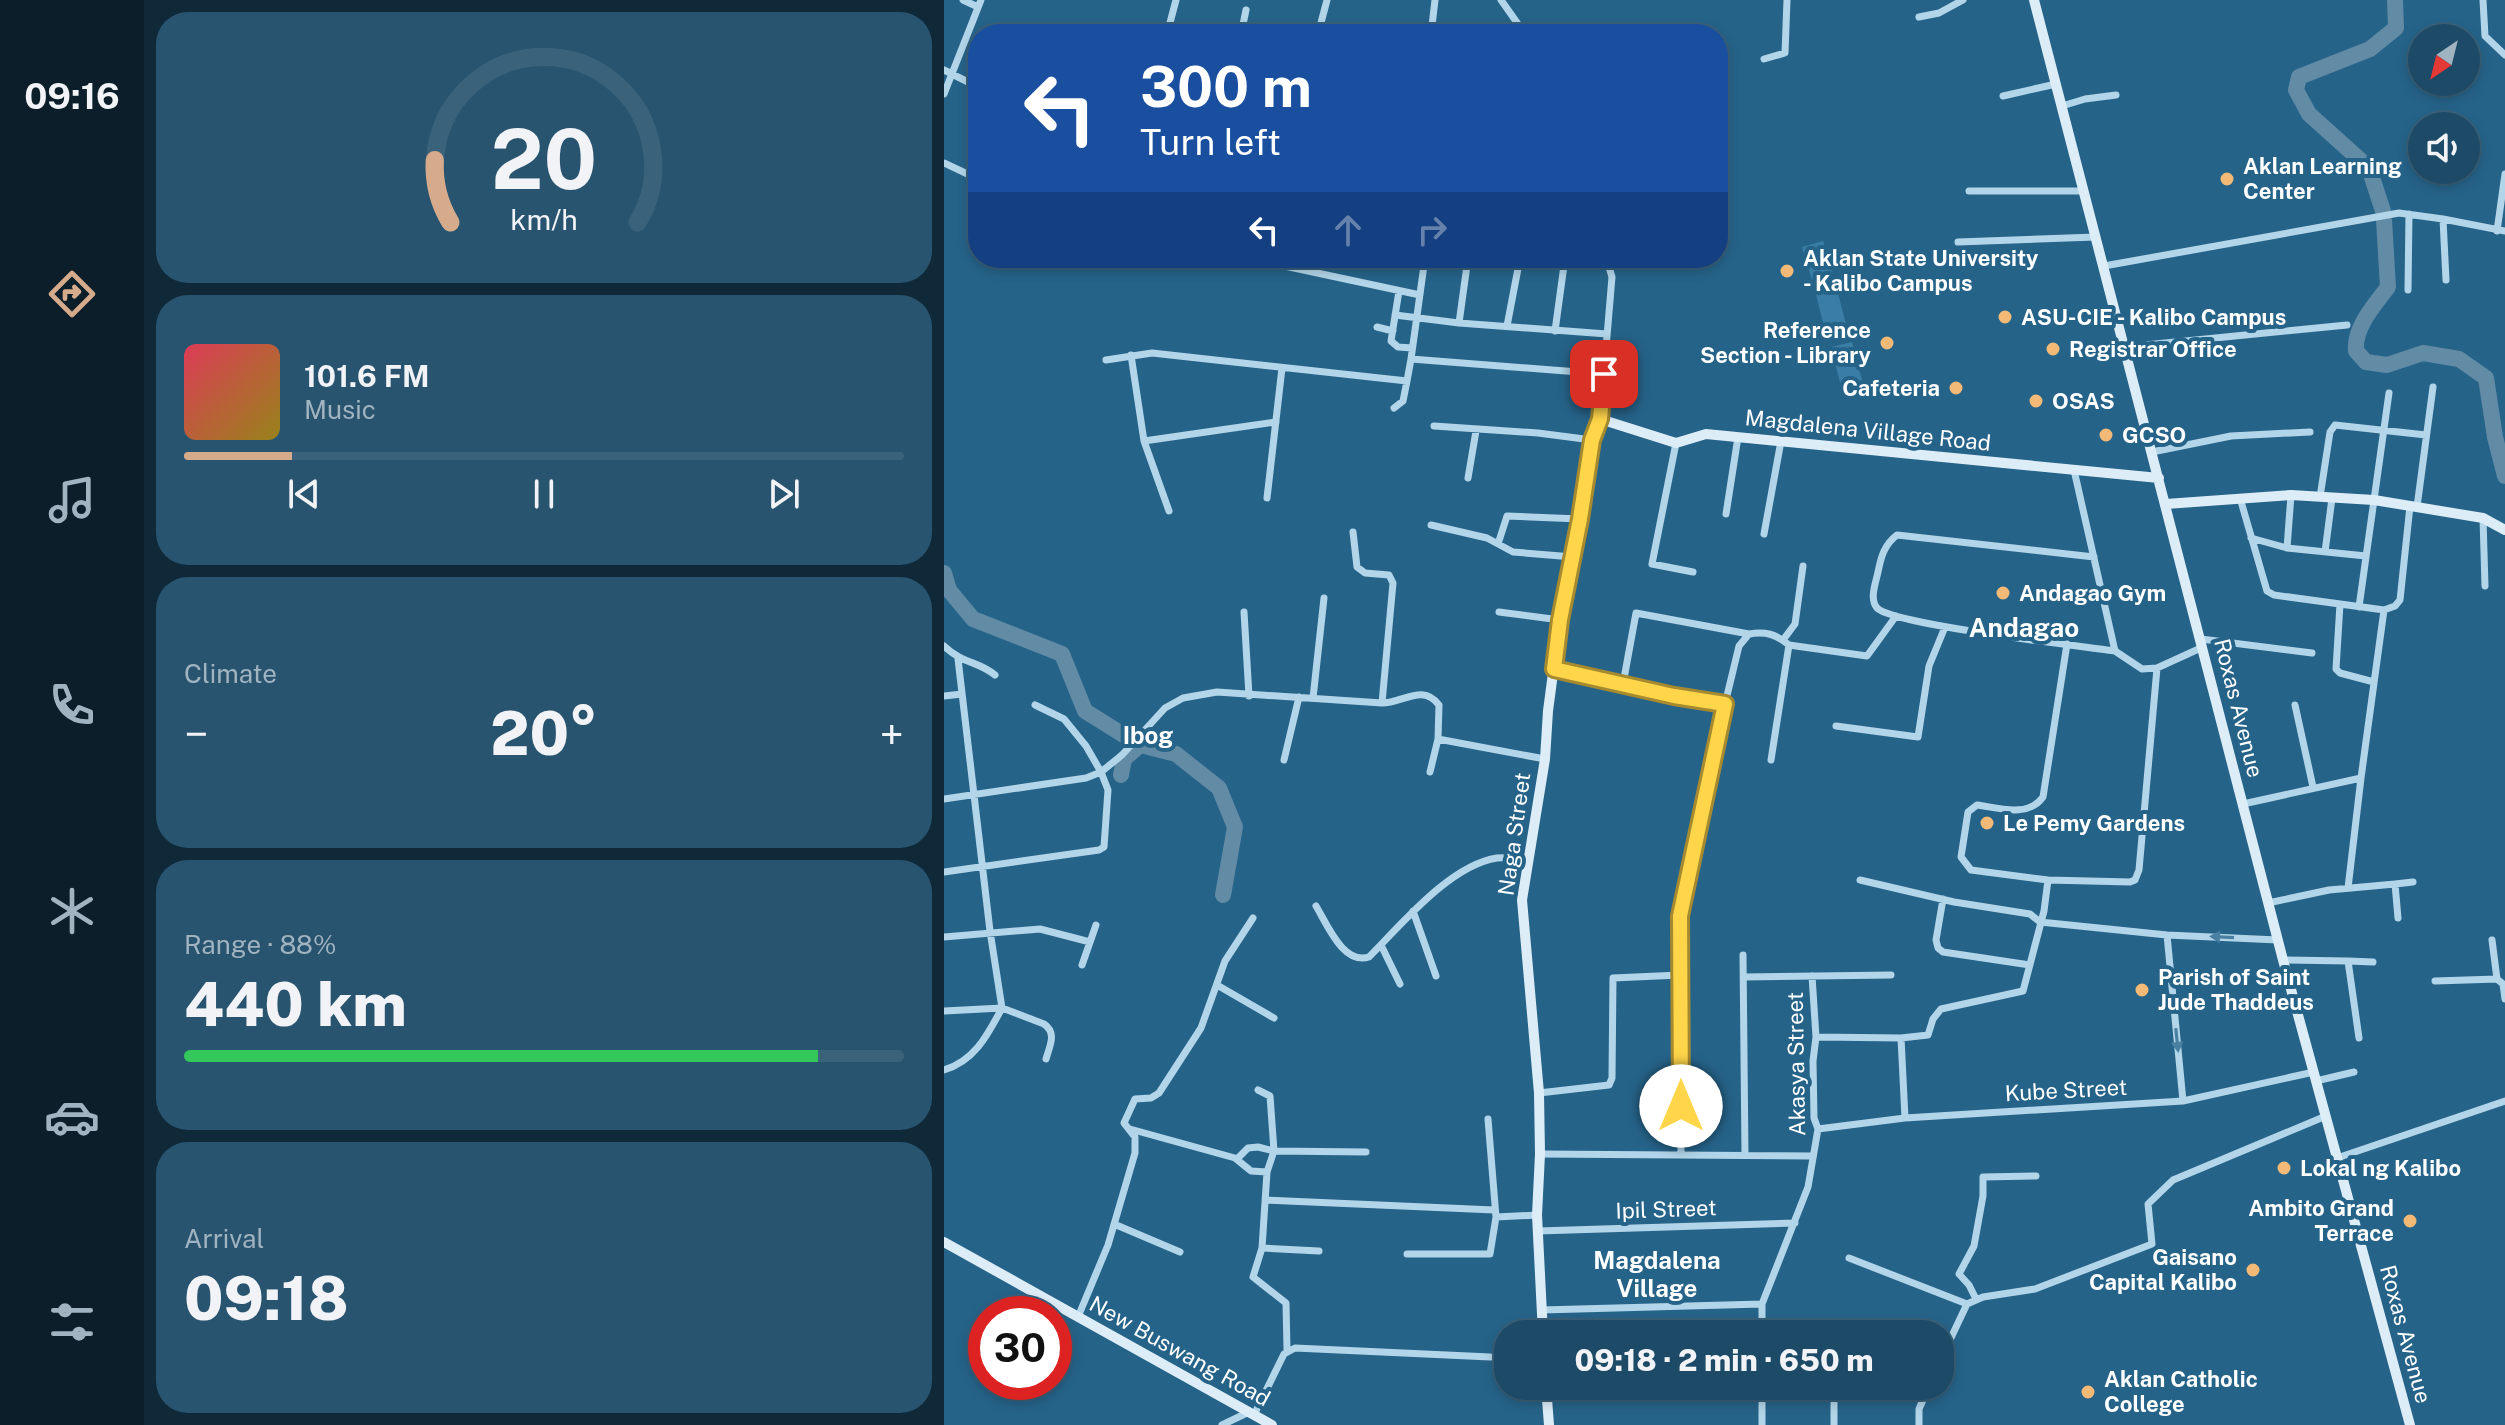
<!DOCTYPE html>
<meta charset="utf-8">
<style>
body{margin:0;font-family:"Public Sans",sans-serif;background:#295470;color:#f1f3f6;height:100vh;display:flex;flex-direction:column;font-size:30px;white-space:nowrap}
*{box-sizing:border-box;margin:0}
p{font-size:26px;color:#a0b3c0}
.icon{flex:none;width:44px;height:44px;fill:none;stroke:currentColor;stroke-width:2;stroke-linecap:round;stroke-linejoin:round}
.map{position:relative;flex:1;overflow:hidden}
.sheet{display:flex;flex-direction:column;gap:12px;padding:12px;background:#0f2939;width:800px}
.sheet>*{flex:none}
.banner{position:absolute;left:24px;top:24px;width:760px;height:244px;border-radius:32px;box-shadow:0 4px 12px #0003,0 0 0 2px #3a627b;background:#1a4fa0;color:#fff;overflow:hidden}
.needle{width:52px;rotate:215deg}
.tools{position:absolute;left:1464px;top:24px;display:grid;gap:16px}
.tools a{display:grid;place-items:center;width:72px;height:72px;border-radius:50%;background:#1c4a67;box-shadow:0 4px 12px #0003,0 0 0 2px #3a627b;font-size:40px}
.speed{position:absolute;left:24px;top:1296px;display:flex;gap:16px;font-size:40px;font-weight:700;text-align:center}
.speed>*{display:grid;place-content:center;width:104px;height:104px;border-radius:50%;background:#1c4a67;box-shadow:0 4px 12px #0003,0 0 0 2px #3a627b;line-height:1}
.speed .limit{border:12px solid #d22;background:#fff;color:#111}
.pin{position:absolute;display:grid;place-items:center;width:68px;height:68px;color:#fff;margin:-34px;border-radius:16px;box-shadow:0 4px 12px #0006}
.me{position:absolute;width:88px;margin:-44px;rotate:0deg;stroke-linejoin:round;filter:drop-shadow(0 0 6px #0008)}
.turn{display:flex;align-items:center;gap:28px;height:168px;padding:0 40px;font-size:36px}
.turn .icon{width:104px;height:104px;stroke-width:2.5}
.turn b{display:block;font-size:56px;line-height:68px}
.lanes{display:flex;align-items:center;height:76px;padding:0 40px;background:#0003;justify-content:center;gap:40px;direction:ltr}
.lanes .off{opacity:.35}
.big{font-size:60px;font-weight:800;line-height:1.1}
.sheet .tile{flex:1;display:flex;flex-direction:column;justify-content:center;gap:12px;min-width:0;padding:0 28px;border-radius:32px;background:#295470}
.sheet .dial{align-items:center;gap:0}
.dial svg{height:208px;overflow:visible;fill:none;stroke:#3a627b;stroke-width:7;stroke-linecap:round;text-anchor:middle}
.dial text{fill:#f1f3f6;stroke:none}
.song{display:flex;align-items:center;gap:24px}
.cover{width:96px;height:96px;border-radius:12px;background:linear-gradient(135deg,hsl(350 70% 55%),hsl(50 70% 35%))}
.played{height:8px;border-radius:4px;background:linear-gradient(90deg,#d6ab8b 15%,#3a627b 15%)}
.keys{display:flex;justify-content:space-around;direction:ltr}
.heat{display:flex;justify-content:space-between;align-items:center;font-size:44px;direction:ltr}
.charge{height:12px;border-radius:6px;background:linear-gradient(90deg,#34c759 88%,#3a627b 0)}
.trip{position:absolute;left:550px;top:1320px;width:460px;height:80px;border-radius:32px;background:#1c4a67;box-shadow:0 4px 12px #0003,0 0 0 2px #3a627b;font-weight:800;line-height:80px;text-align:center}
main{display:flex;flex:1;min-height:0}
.tab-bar{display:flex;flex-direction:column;width:144px;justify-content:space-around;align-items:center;background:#0b1e29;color:#a0b3c0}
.tab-bar .icon{width:56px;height:56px}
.tab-bar .on{color:#d6ab8b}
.tab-bar b{font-size:36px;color:#f1f3f6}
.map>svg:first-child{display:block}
.green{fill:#3a7ea6}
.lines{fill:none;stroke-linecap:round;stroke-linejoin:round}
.river{stroke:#628ba5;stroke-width:16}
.street{stroke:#b2d5e9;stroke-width:7}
.secondary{stroke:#ddedf8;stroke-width:10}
.oneway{fill:#4980a1}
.route-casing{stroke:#a68a30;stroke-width:20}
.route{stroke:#ffd54a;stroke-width:14}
.poi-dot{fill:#f3b977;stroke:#266389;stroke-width:3}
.labels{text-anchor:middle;stroke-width:8;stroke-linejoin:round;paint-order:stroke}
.poi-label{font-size:22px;font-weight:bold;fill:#fff;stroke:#266389;text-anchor:start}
.street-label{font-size:22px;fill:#fff;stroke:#266389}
.neighbourhood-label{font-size:24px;font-weight:bold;fill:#fff;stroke:#266389}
.quarter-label{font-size:26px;font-weight:bold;fill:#fff;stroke:#266389}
</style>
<main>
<nav class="tab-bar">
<b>09:16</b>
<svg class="icon on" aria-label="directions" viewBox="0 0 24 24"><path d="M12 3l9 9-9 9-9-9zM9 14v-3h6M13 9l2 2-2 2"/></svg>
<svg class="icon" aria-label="music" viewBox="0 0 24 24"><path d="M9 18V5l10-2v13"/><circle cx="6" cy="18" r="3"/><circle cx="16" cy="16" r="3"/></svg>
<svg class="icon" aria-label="phone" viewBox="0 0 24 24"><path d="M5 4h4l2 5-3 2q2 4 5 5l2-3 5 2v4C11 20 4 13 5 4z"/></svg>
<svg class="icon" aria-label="climate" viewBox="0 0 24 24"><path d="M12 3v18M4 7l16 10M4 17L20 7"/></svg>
<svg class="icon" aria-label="car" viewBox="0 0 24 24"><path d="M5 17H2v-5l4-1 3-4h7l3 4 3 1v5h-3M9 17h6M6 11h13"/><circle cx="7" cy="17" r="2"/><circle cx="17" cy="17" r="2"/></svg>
<svg class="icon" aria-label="filters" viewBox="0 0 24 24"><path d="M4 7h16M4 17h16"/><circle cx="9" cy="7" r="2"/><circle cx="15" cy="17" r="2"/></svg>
</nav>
<section class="sheet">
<div class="tile dial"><svg viewBox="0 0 100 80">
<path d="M14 69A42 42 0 1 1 86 69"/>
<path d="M14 69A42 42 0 0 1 8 45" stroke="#d6ab8b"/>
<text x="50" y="56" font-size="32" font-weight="700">20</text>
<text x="50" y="72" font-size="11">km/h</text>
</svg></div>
<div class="tile">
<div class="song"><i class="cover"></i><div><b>101.6 FM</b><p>Music</p></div></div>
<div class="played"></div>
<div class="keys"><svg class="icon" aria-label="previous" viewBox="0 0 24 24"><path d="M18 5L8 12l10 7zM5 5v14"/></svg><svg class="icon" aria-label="pause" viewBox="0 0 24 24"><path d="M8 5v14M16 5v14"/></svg><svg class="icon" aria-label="next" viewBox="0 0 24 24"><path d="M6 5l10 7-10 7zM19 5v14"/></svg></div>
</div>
<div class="tile"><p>Climate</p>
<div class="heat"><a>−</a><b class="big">20°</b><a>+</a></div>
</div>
<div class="tile"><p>Range · 88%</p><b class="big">440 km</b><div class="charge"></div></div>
<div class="tile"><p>Arrival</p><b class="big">09:18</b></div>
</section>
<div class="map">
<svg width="1561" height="1425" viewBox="0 0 1561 1425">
<rect width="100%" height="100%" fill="#266389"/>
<path class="green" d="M 879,241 L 890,277 L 869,283 L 858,247 Z
M 891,282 L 903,328 L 882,334 L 870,287 Z
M 908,342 L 920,388 L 899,394 L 887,347 Z"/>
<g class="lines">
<path class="river" d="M 1439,211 L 1425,168 L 1365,114 L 1352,90 L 1355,77 L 1426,49 L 1452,28 L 1451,0
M 1440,220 L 1444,287 C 1430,306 1410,327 1412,351 L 1422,362 L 1443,365 L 1479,353 L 1515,359 L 1542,378 L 1551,437 L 1561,476
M 0,573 L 5,590 L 29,619 L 118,654 L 141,711 L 186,739
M 193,744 L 232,754 L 275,788 L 291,827 L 279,895
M 177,775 L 180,759 L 196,745"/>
<path class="street" d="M 19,0 L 34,7
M 557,0 L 581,34
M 1539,0 L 1541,36 L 1561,55
M 975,17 L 995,13 L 1019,0
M 223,34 L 232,0
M 297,34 L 302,10
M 374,34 L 383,0
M 487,34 L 491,0
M 820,59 L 841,53 L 843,0
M 0,70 L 34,87
M 0,94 L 37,0
M 1059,96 L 1112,84
M 1118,106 L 1141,99 L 1172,95
M 0,163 L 34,179
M 1025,191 L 1140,191
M 1499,219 L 1502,280
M 1553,231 L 1561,174
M 1014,242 L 1152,237
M 303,258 L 476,295
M 481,258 L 467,359 L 660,374
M 650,258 L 665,267 L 668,277 L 656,419
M 1160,266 L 1455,213 L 1499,219 L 1561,231
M 1464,290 L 1465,214
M 455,291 L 447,341 L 454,347 L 468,348
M 451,315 L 515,323 L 663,334
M 515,323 L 524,258
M 563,326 L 576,258
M 433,327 L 449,331
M 611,331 L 621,258
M 1181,347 L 1403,325
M 187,355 L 200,441 L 225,511
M 162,360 L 208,353 L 463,381 L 467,359
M 450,408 L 459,401 L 463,381
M 490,426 L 594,433 L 648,440
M 200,441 L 332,422
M 732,443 L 708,564 L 749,572
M 1208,452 L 1287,436 L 1366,432
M 524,478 L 532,431
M 1376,497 L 1386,432 L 1391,425 L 1482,435
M 323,498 L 338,368
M 1296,498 L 1323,591 L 1330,595 L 1440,610 L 1451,606 L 1456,600 L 1466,506
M 1473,507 L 1489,387
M 782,514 L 794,437
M 1539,518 L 1541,586
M 487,525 L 543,538 L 569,552 L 629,557
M 409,532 L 413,567 L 421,573 L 445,575 L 449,583 L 438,703
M 820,534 L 837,441
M 1307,538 L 1343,548 L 1422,556
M 554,544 L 563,516 L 636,519
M 1343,548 L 1347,495
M 1381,552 L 1388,498
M 1150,557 L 953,535 C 940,545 937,557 934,572 C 932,582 925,599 933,608 C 950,625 1136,646 1171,651
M 1396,604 L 1392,669 L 1396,673 L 1430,682
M 1415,607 L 1445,393
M 300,612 L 305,696
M 555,612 L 616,620
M 1257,639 L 1368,653
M 839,640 L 851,624 L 859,566
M 1123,644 L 1099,797 C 1084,818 1055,808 1033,805 L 1024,812 L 1017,857 L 1027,870 L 1104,880 L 1186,882 L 1191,880 L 1195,870 L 1213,668 L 1198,669 L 1171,651 L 1130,470
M 0,646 C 19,664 34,661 51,675
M 1213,668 L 1259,647
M 610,669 L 730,696 L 781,704
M 679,684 L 692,613 L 805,634
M 0,696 L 18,694
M 369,698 L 380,598
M 1351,705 L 1369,787
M 892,726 L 974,737 L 985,666 L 1001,627
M 340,760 L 355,697
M 827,760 L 845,645 L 923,656 L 952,616
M 486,772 L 494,739
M 0,799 L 142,778 L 157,772 L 178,755 L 221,708 L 239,698 L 273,692 L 438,703 C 459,703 479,683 495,705 L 494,739 L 601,759
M 1299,804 L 1417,778 L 1440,610
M 0,872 L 155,850 L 160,847 L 164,790 L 157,772 L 142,746 L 120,719 L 91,705
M 916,880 L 1010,902 L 1086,914 L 1096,922
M 1451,884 L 1469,882
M 1404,888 L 1417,778
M 999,899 L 992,940 L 994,948 L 999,952 L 1086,965
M 1324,903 L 1385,890 L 1451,884 L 1454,918
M 372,906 C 383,924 399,965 425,957 C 457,925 506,865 553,858 C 564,857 575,858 585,858
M 469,911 L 492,976
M 1096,922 L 1223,935 L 1334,940
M 1223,935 L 1239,1101
M 0,937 L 96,929 L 146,942
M 1548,940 L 1553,979
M 437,945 L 456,984
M 799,955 L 801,1155
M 1339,960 L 1404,961 L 1415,1038
M 1404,961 L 1429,962
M 138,965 L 152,925
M 800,977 L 947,975
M 1491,981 L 1553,979 L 1559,984 L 1561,999
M 273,985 L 330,1018
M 0,1011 L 58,1008 L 100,1024 C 113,1033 106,1045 102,1059
M 872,1037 L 957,1038 L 984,1035 L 989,1019 L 997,1009 L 1079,991 L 1100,911 L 1104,880
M 957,1038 L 961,1118
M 0,1070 C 31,1061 44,1034 58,1008 L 46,931 L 14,659
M 1372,1081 L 1410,1072
M 595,1093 L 665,1085 L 668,1078 L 669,978 L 736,975
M 186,1129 L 291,1158 L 307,1171 L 323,1172
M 874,1129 L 961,1118 L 1239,1101 L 1370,1072
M 596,1154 L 868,1156
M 737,1154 L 736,916 L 781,704 L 795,646 L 805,634 C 821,631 832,634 845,645
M 1393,1158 L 1561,1101
M 293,1159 L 304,1148 L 314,1147 L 330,1151 L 326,1096 L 314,1090
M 323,1200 L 550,1210
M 552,1217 L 593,1215
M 170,1224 L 236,1252
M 594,1231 L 851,1223
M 318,1248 L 309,1277 L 342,1303 L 343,1350
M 375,1251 L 318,1248 L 323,1172 L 330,1151 L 422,1152
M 463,1254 L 546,1254 L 552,1217 L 544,1119
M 905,1258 L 1023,1304
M 1032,1299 L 1025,1285 L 1015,1274 L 1030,1246 L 1039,1196 L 1039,1177 L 1092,1176
M 598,1310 L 818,1304
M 134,1317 L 164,1245 L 191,1153 L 191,1137 L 180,1123 L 191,1099 L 207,1098 L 215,1093 L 257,1028 L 281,961 L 309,918
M 818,1334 L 818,1304 L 864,1187 L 874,1129 L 870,1118 L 869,1061 L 872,1037 L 868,976
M 996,1361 L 1023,1304 L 1039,1297 L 1091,1289 L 1208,1244 L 1204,1204 L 1229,1180 L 1382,1116
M 818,1386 L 818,1425
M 603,1391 L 641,1386
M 310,1415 L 340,1354 L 351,1348 L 546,1357
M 278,1425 L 305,1412
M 890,1425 L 890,1386
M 975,1425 L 975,1409 L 985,1386"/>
<path class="secondary" d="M 1090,0 L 1339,960 L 1466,1425
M 1222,504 L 1347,495 L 1430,500 L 1539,518 L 1561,530
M 0,1242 L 328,1425
M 599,1334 L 593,1215 L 596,1154 L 595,1093 L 578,900 L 601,759 L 604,711 L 616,620 L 636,519 L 648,440 L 656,419 L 732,443 L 762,434 L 1215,478
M 602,1386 L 605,1425"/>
</g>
<defs><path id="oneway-solid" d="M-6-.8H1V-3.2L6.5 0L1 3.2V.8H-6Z" transform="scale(2)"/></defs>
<g class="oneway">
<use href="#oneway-solid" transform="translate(1278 937) rotate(-177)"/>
<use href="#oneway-solid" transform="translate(1233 1040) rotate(84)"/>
</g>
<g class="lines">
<g class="route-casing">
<path id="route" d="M 660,374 L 656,419 L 648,440 L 636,519 L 616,620 L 610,669 L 730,696 L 781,704 L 736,916 L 737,1106"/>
</g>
<use href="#route" class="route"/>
</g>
<g class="poi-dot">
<circle cx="1283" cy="179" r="8"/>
<circle cx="843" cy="271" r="8"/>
<circle cx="1061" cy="317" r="8"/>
<circle cx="943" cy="343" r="8"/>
<circle cx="1109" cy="349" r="8"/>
<circle cx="1012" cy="388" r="8"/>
<circle cx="1092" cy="401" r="8"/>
<circle cx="1162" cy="435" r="8"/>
<circle cx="1059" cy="593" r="8"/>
<circle cx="1043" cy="823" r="8"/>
<circle cx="1198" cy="990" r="8"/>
<circle cx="1340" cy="1168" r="8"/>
<circle cx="1466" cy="1221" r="8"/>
<circle cx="1309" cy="1270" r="8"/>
<circle cx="1144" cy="1392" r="8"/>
</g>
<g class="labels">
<g class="poi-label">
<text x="1299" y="174">Aklan Learning<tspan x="1299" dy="25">Center</tspan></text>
<text x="859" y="266">Aklan State University<tspan x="859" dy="25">- Kalibo Campus</tspan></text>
<text x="1077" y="325">ASU-CIE - Kalibo Campus</text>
<text x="927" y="338" text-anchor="end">Reference<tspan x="927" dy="25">Section - Library</tspan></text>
<text x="1125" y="357">Registrar Office</text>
<text x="996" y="396" text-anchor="end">Cafeteria</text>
<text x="1108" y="409">OSAS</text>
<text x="1178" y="443">GCSO</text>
<text x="1075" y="601">Andagao Gym</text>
<text x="1059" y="831">Le Pemy Gardens</text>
<text x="1214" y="985">Parish of Saint<tspan x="1214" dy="25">Jude Thaddeus</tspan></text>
<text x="1356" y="1176">Lokal ng Kalibo</text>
<text x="1450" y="1216" text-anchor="end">Ambito Grand<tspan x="1450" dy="25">Terrace</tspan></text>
<text x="1293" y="1265" text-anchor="end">Gaisano<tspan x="1293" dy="25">Capital Kalibo</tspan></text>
<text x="1160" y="1387">Aklan Catholic<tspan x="1160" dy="25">College</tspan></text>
</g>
<g class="street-label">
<text transform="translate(924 430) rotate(6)" y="8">Magdalena Village Road</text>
<text transform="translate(1295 708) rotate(76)" y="8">Roxas Avenue</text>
<text transform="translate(570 834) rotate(-82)" y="8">Naga Street</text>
<text transform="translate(852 1064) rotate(-91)" y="8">Akasya Street</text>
<text transform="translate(1122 1090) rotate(-3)" y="8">Kube Street</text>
<text transform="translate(722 1209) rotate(-2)" y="8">Ipil Street</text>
<text transform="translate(1462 1334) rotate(75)" y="8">Roxas Avenue</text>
<text transform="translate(236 1351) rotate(29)" y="8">New Buswang Road</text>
</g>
<g class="neighbourhood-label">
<text x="204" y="744">Ibog</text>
<text x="713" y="1269">Magdalena<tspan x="713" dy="28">Village</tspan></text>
</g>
<g class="quarter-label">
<text x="1080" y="637">Andagao</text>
</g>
</g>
</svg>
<div class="tools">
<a><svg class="needle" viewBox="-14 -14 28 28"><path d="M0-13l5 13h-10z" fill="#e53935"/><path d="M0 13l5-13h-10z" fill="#a0b3c0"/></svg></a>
<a><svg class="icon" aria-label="sound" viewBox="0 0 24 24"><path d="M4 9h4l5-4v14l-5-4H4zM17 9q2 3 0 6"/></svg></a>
</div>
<div class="speed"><div class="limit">30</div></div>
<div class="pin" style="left:660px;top:374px;background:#d93025"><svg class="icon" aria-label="arrive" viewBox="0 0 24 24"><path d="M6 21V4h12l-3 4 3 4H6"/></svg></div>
<svg class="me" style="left:737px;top:1106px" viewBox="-20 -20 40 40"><circle r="19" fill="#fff"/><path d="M0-13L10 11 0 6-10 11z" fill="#ffd54a"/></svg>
<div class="trip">09:18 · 2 min · 650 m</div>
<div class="banner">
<div class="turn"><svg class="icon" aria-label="left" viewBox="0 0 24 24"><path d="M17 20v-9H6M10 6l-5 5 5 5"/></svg><div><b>300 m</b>Turn left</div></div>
<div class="lanes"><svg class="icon" aria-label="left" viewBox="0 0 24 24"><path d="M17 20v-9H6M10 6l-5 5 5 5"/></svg><svg class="icon off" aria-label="ahead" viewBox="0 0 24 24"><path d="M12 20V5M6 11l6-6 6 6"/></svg><svg class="icon off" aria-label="right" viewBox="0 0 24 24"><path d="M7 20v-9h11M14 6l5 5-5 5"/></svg></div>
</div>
</div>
</main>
